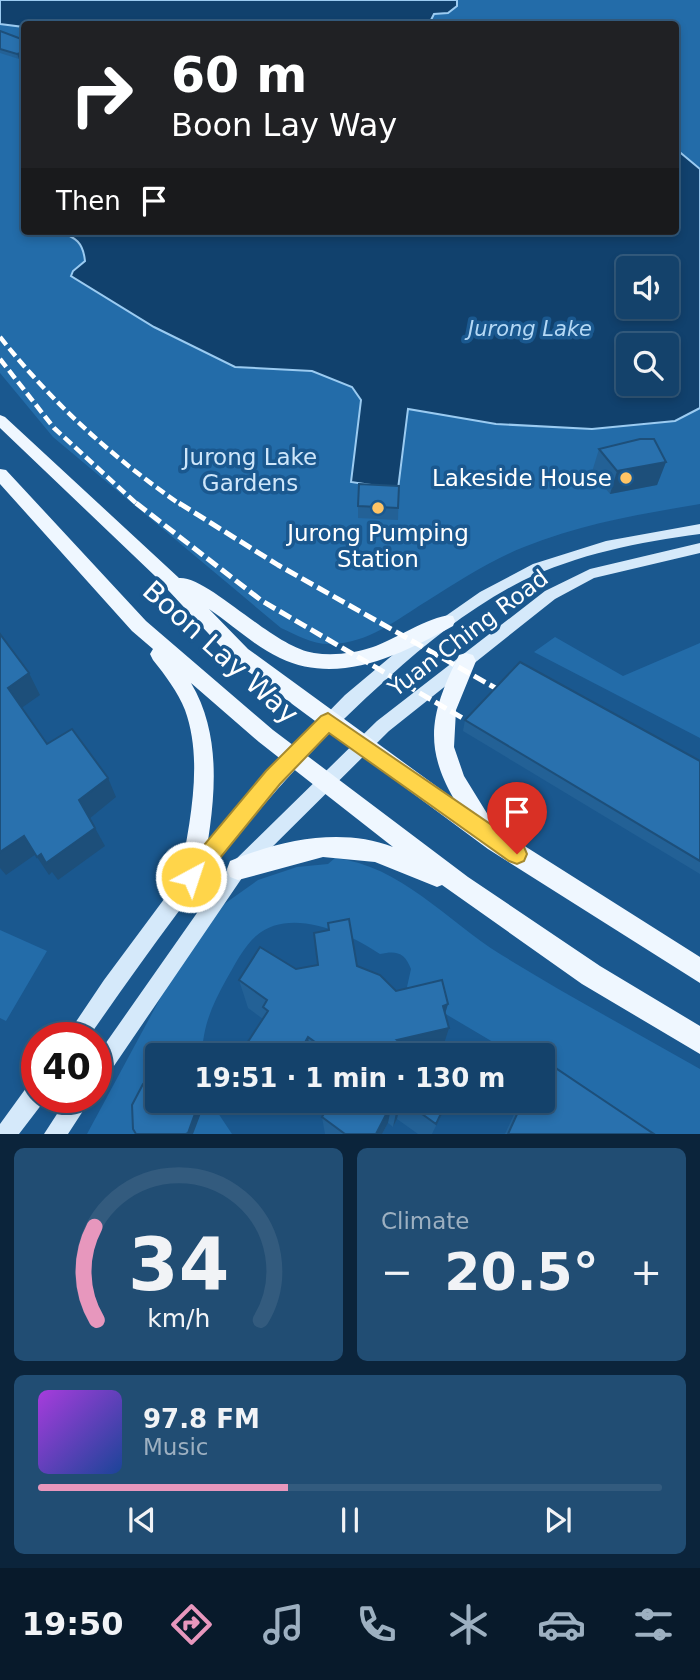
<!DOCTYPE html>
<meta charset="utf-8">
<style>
body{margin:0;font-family:"DejaVu Sans",sans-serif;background:#214d73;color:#f1f3f6;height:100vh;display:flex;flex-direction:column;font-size:26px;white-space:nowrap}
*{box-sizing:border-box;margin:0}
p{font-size:23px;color:#9db0c1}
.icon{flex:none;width:38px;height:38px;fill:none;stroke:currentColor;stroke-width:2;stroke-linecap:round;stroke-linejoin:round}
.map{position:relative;height:1134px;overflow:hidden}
.sheet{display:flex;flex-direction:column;gap:14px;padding:14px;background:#0b243b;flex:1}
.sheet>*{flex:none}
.hud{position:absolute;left:21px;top:21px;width:658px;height:214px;border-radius:7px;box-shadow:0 4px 10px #0003,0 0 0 2px #335b7e;background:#202124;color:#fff;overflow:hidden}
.buttons{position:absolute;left:616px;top:256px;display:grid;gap:14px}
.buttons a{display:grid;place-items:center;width:63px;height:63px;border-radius:7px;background:#14426b;box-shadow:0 4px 10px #0003,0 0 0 2px #335b7e;font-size:35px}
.speed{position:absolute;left:21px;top:1022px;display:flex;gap:14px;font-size:35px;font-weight:700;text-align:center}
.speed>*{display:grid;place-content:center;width:91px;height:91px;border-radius:50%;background:#14426b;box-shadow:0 4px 10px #0003,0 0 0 2px #335b7e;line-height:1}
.speed .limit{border:10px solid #d22;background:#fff;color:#111}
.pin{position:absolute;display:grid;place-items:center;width:60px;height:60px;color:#fff;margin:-72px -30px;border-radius:50% 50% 50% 0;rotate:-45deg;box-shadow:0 0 7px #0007}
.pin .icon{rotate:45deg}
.me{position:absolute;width:77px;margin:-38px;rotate:40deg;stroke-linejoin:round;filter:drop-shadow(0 0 5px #0008)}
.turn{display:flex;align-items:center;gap:24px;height:147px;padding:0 35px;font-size:32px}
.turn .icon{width:91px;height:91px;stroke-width:2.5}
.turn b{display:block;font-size:49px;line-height:60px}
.then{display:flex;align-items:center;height:66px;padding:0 35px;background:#0003;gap:14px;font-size:26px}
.big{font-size:52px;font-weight:600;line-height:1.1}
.sheet .widget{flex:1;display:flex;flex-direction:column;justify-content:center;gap:10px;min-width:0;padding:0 24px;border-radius:10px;background:#214d73}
.sheet .dial{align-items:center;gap:0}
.dial svg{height:182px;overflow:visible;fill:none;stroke:#335b7e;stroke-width:7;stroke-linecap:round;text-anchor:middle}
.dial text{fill:#f1f3f6;stroke:none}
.song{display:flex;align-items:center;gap:21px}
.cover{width:84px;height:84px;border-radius:10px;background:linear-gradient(135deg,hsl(280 70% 55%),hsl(220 70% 35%))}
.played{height:7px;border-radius:4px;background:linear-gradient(90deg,#e797bd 40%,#335b7e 40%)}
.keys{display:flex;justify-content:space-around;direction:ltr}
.heat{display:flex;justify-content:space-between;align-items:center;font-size:38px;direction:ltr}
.sheet .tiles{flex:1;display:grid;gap:14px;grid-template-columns:1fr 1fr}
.widget:last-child{grid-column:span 2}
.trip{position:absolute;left:145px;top:1043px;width:410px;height:70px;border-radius:7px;background:#14426b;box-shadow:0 4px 10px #0003,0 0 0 2px #335b7e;font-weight:600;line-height:70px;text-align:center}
.dock{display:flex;height:112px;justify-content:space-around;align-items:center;background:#081a2b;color:#9db0c1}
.dock .icon{width:49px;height:49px}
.dock .active{color:#e797bd}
.dock b{font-size:32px;color:#f1f3f6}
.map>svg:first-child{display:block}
.green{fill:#236ca9}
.water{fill:#11416d;stroke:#9bcbf1;stroke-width:2;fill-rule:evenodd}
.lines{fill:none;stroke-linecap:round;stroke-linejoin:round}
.secondary{fill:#d5e9fa;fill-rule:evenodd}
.primary{fill:#eff7ff;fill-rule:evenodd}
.rail-far1{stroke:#fff;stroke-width:4.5;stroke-dasharray:10 4.5;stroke-linecap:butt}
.rail{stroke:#fff;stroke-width:5;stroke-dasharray:13 5;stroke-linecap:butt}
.wall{fill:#236196}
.shaded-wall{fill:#1d4f7a}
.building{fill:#2971ae;stroke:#1d4f7a;stroke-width:2}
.route{fill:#ffd54a;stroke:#a68a30;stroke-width:2}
.poi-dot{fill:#ffc465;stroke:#1a588f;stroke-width:2.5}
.labels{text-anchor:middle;stroke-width:7;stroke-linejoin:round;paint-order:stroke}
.far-water-label{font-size:21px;font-style:italic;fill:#b4d8f5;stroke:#1a588f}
.park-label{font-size:23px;fill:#cee6fa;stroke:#1a588f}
.poi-label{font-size:23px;fill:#fff;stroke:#1a588f;text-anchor:end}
.street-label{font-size:23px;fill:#fff;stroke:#1a588f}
.near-street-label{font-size:28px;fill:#fff;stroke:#1a588f}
</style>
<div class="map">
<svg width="700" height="1134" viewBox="0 0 700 1134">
<rect width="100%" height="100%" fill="#1a588f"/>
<path class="green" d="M 457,0 L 700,0 L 700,169 L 676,149 L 676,24 L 429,24 L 434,13 Z
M 0,24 L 24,27 L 24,231 C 52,231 81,228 85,261 L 73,271 L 71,277 L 154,327 L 235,367 L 312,371 L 352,387 L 361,400 L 352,482 L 398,488 L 408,408 L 496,424 L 592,429 L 675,421 L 700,408 L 700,504 C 640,514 581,524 524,547 C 489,561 459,581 427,601 C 396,620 369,643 331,644 C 314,645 296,635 281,628 L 53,437 L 0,373 Z
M 555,637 L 623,676 L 700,643 L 700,738 L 534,652 Z
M 335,858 C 401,866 446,920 500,954 C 565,994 633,1031 700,1069 L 700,1134 L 654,1134 L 521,1043 L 510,1055 L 495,1055 L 493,1042 L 422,1000 L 407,987 L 411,969 C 405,953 397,950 380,954 C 350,933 289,906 256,936 C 244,946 234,966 226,980 C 212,1005 203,1026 202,1055 L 158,1055 L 158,1101 L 210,1101 L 232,1134 L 87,1134 L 203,919 L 258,880 L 297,867 L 328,864 Z
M 0,930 L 47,951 L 6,1021 L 0,1018 Z"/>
<path class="water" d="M 0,0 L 457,0 L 457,6 L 448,13 L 434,14 L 429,24 L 24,24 L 24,27 L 0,24 Z
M 676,149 L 700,169 L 700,408 L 675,421 L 592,429 L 496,424 L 408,409 L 398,489 L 351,482 L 361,400 L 352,387 L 312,371 L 235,367 L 154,327 L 71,276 L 73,271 L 85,261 C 83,242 76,238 59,231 L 676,231 ZM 628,268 L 667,268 L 667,306 L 628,306 ZM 628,345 L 667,345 L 667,383 L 628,383 Z"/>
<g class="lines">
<path class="secondary" d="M 700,524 L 700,534 C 639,542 578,554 522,581 C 473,606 429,641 389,677 C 270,782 178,909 88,1038 L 65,1038 L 104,980 L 179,879 L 258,784 L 345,695 L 407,643 L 480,592 L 533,564 L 606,541 Z
M 700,543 L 700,553 L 594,578 L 555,599 L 389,731 L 244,875 L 103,1082 L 96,1085 L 96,1057 L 232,863 L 377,721 L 545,591 L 590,569 Z
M 37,1081 L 37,1097 L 45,1097 L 45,1100 L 19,1134 L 0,1134 L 0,1124 L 29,1084 Z
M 68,1097 L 92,1097 L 68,1134 L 44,1134 Z"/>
<path class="primary" d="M 0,415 L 5,417 L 179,578 C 209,576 272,647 314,653 C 334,656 355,653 373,647 C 392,641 438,611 453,616 L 455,621 L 453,626 C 400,655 339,686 280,658 C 254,646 233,625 209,609 L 248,649 L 454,799 C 422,744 432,710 459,655 L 466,653 L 473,655 L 476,661 L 456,710 L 454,747 L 464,776 L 496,828 L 700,957 L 700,983 L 488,849 L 234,661 L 155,576 L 0,428 Z
M 0,469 L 6,470 L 146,621 L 273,730 L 468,877 L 600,966 L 700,1026 L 700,1054 L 582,984 L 442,885 L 437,887 L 375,862 L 323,857 L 238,880 L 230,877 L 227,869 L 230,861 C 281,840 341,827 393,847 L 259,742 L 191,683 C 226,742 213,813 202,877 L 199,885 L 191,888 L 183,885 L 180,877 C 189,825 204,762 185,710 C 178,692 165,675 153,660 L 150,654 L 153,649 L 132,631 L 0,484 Z"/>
<path class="rail-far1" d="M 0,337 C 53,404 112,457 181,505
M 0,359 L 54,428 L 138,505"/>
<path class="rail" d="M 136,503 L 262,601 L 483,730
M 179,503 L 278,565 L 513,698"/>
</g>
<path class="wall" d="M 0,31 L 24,40 L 19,59 L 0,53 Z
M 599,449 L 666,462 L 657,485 L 610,494 L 592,472 Z
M 399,486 L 398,520 L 358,518 L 358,506 Z
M 465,720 L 700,761 L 700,874 L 463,731 Z
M 314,933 L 357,966 L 396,991 L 448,1004 L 445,1014 L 441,1053 L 431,1055 L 240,1055 L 263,1019 L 248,1008 L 239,980 L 317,965 Z
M 331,1101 L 448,1101 L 432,1134 L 418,1134 L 397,1119 L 393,1127 L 388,1123 L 382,1134 L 325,1134 L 322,1117 Z
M 520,1101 L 542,1101 L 654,1134 L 505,1134 Z"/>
<path class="shaded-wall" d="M 24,52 L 24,57 L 19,59 L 17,54 Z
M 666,462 L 657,485 L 610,494 L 617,471 Z
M 29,673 L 40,695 L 20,709 L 8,688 Z
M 108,778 L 116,797 L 89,819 L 79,800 Z
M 95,828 L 105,846 L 58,880 L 52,872 L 49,875 L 37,857 Z
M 24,836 L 36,854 L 6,875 L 0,868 L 0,852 Z
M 448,1004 L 440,1030 L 449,1028 L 441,1053 L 431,1055 L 394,1055 L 397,1040 L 443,1006 Z
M 308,1037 L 311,1055 L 298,1055 Z
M 195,1101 L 198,1101 L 201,1113 L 193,1134 L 186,1134 Z
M 401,1101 L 397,1119 L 393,1127 L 397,1108 Z
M 392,1103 L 388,1123 L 382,1134 L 376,1134 Z"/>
<path class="building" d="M 0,31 L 24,40 L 24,52 L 17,54 L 0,49 Z
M 640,439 L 654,439 L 666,462 L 617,471 L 599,449 Z
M 359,484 L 399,486 L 398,508 L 358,506 Z
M 0,634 L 29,673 L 8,688 L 47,744 L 72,729 L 108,778 L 79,800 L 95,828 L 46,863 L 41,854 L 37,857 L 24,836 L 0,852 Z
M 520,662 L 700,761 L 700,861 L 465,720 Z
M 349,919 L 357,966 L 380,975 L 396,991 L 442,980 L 448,1004 L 443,1006 L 449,1028 L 397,1040 L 418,1055 L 333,1055 L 308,1037 L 298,1055 L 240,1054 L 268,1011 L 263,1007 L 267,1000 L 239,980 L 260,947 L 296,969 L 318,965 L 314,933 L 329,930 L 328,923 Z
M 542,1059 L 654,1134 L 508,1134 L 523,1101 L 542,1101 Z
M 158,1075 L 158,1101 L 195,1101 L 197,1108 L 188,1133 L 186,1134 L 136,1134 L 133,1129 L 132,1105 L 143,1084 Z
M 331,1101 L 401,1101 L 397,1108 L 392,1103 L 376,1134 L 345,1134 L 322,1117 Z
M 404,1101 L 447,1101 L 436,1124 Z"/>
<path class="route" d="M 328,713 L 524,847 L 527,854 L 524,861 L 517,864 L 509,861 L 329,733 L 280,784 L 199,884 L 191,887 L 184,884 L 181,877 L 184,869 L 266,771 L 321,716 Z"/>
<g class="poi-dot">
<circle cx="626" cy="478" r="7"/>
<circle cx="378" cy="508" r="7"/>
</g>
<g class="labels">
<g class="far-water-label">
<text x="530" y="336">Jurong Lake</text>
</g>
<g class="park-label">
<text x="250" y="465">Jurong Lake<tspan x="250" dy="26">Gardens</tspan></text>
</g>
<g class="poi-label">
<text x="612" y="486">Lakeside House</text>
<text x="378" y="541" text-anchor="middle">Jurong Pumping<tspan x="378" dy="26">Station</tspan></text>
</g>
<g class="street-label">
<text transform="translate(468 633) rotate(-37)" y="8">Yuan Ching Road</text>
</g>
<g class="near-street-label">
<text transform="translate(221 652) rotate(42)" y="10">Boon Lay Way</text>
</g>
</g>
</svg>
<div class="buttons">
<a><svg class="icon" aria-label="sound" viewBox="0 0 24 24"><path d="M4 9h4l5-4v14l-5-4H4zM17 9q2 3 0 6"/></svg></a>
<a><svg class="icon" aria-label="search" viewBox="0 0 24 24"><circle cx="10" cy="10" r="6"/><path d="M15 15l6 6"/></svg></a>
</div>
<div class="speed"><div class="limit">40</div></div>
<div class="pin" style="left:517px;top:854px;background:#d93025"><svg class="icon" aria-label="arrive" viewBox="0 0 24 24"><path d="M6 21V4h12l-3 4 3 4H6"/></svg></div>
<svg class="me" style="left:191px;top:877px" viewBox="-20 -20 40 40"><circle r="17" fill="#ffd54a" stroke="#fff" stroke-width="3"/><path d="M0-11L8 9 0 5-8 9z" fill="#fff"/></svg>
<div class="trip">19:51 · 1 min · 130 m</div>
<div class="hud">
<div class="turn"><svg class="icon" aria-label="right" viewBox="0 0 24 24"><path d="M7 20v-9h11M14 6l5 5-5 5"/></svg><div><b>60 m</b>Boon Lay Way</div></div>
<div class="then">Then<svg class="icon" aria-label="arrive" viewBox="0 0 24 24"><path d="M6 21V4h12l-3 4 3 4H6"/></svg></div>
</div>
</div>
<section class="sheet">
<div class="tiles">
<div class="widget dial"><svg viewBox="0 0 100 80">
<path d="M14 69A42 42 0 1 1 86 69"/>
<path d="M14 69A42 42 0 0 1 13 28" stroke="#e797bd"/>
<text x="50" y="56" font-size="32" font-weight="700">34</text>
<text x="50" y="72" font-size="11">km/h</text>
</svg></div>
<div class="widget"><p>Climate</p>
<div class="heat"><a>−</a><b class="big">20.5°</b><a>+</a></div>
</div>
<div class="widget">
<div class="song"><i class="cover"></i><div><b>97.8 FM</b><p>Music</p></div></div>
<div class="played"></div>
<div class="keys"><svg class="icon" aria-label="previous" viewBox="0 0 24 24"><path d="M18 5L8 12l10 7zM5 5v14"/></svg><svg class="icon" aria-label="pause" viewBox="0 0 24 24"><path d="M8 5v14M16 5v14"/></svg><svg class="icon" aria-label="next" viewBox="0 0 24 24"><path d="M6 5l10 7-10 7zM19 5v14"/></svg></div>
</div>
</div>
</section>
<nav class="dock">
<b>19:50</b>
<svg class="icon active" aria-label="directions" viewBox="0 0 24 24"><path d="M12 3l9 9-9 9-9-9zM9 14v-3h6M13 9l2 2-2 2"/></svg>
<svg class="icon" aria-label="music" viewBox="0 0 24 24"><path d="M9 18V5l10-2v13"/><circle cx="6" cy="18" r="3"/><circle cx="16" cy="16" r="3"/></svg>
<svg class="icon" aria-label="phone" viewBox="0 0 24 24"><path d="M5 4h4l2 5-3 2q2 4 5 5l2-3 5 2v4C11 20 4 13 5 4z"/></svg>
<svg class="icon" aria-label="climate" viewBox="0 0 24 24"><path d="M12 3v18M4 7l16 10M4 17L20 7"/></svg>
<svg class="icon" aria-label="car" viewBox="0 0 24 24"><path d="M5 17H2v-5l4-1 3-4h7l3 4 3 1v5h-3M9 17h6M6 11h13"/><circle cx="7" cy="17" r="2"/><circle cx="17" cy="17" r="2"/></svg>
<svg class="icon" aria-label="filters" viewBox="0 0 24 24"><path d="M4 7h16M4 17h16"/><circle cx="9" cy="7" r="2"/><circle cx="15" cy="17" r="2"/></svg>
</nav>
